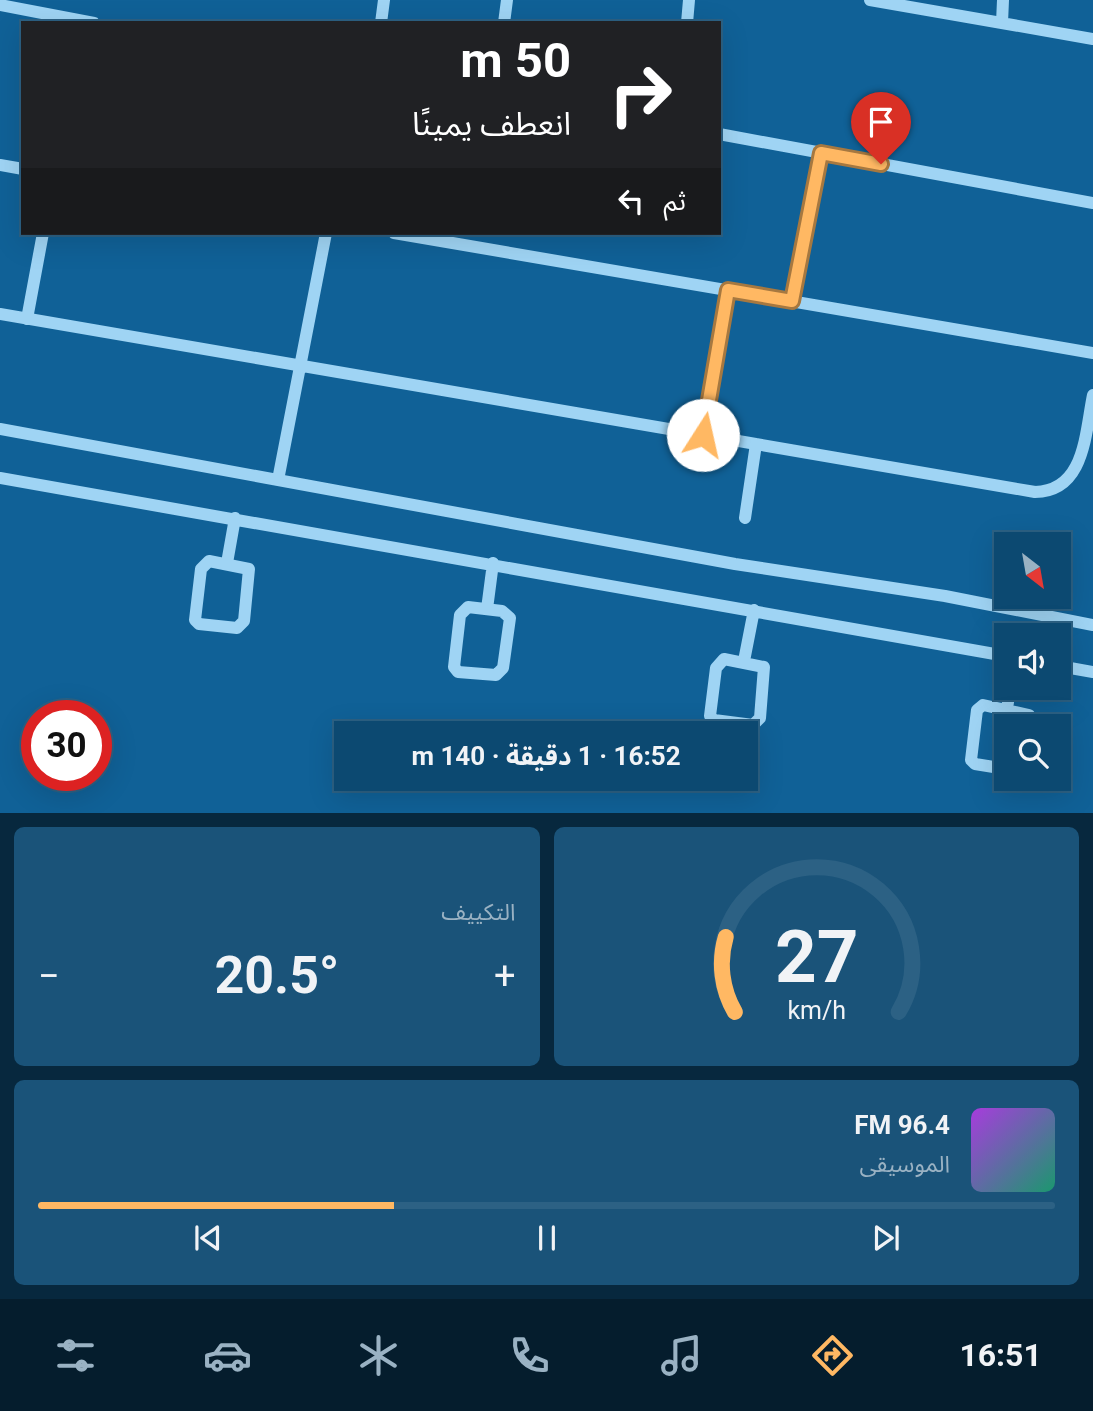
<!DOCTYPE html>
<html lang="ar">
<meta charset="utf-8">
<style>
body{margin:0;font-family:Roboto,"Noto Sans Arabic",sans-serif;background:#1a5379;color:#f1f3f6;direction:rtl;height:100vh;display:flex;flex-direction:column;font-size:26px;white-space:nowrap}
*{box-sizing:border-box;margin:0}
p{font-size:23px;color:#9ab2c3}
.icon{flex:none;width:38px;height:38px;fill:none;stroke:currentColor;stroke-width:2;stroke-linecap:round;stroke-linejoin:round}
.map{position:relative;height:813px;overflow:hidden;direction:ltr}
.drawer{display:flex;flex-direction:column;gap:14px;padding:14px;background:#07283e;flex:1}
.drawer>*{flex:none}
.hud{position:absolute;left:21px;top:21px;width:700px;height:214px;border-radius:0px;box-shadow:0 7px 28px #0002,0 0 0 2px #2c6184;direction:rtl;background:#202124;color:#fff;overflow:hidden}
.needle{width:46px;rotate:149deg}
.fabs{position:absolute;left:994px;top:532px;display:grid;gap:14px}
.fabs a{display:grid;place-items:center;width:77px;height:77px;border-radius:0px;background:#0c4971;box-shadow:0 7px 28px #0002,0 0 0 2px #2c6184;font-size:35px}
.speed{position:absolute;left:21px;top:700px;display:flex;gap:14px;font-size:35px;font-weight:700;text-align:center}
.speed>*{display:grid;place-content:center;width:91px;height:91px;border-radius:50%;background:#0c4971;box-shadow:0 7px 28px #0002,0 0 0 2px #2c6184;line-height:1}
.speed .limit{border:10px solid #d22;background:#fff;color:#111}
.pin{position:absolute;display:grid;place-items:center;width:60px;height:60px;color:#fff;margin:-72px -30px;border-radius:50% 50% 50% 0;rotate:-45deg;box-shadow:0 0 7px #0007}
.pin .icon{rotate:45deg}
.me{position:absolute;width:77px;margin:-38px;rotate:10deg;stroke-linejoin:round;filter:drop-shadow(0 0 5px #0008)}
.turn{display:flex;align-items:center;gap:24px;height:147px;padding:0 35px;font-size:32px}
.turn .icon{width:91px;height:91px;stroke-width:2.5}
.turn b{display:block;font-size:49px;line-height:60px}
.then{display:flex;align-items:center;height:66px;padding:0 35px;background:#0003;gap:14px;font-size:26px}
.big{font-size:52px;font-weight:700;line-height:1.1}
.drawer .widget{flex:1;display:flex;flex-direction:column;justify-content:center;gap:10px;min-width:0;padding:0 24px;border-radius:10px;background:#1a5379}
.drawer .dial{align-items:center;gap:0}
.dial svg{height:182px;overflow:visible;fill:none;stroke:#2c6184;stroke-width:7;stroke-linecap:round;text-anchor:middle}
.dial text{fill:#f1f3f6;stroke:none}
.song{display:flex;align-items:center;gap:21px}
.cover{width:84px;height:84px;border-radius:10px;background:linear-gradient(135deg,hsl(280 70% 55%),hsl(160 70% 35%))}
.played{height:7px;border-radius:4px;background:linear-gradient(90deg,#ffb863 35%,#2c6184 35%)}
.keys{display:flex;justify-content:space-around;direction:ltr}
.heat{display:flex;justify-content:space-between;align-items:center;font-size:38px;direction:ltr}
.drawer .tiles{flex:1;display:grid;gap:14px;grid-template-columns:1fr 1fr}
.widget:last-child{grid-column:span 2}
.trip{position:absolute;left:334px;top:721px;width:424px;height:70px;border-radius:0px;background:#0c4971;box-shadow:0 7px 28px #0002,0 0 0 2px #2c6184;font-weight:700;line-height:70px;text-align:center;direction:rtl}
.menu{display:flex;height:112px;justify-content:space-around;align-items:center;background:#051d2d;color:#9ab2c3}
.menu .icon{width:49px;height:49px}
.menu .active{color:#ffb863}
.menu b{font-size:32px;color:#f1f3f6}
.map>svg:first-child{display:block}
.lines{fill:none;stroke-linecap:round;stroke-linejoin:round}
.minor{stroke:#9fd4f4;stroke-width:12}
.route-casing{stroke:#a67840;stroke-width:18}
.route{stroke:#ffb863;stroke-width:12}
</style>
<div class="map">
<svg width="1093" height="813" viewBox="0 0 1093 813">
<rect width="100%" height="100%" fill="#106197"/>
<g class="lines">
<path class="minor" d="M 870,0 L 1093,39
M 0,5 L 94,23
M 381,23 L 384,0
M 504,23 L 507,0
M 687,23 L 689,0
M 1002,23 L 1003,0
M 719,134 L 1093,203
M 0,165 L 23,169
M 394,233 L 1093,353
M 792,301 L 821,153
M 0,314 L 1035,492 C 1085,491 1085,434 1093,395
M 27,319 L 43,233
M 0,429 L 735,564 L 945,596 L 1093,625
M 703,435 L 728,290
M 0,478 L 1006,656
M 278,480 L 326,233
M 745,518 L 756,444
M 209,561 L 249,569 L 244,621 L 237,628 L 199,624 L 195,620 L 201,569 Z
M 227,563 L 235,518
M 468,607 L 502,611 L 510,618 L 503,668 L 496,675 L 458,672 L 454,667 L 460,615 Z
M 487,609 L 493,563
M 724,659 L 764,667 L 760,718 L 753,725 L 714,720 L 710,716 L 716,668 Z
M 744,661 L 754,610
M 1059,666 L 1093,672
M 1007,709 L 1010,688
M 1006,769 L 975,764 L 971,760 L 977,710 L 983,705 L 1029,715 L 1030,726"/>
</g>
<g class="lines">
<g class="route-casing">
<path id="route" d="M 703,435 L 728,290 L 792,301 L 821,153 L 881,164"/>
</g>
<use href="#route" class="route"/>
</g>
</svg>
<div class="fabs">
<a><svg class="needle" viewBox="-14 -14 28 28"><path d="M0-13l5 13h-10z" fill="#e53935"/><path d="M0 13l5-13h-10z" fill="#9ab2c3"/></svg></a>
<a><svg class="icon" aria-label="sound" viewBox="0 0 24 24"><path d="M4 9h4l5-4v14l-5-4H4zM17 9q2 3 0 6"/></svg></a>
<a><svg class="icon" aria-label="search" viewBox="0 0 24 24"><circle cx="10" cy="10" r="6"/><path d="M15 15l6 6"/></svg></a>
</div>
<div class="speed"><div class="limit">30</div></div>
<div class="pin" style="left:881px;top:164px;background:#d93025"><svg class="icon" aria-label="arrive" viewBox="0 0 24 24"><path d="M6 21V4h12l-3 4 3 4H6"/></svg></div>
<svg class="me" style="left:703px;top:435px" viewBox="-20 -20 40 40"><circle r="19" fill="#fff"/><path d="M0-13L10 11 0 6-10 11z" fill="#ffb863"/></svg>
<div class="trip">16:52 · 1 دقيقة · 140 m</div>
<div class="hud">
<div class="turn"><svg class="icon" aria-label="right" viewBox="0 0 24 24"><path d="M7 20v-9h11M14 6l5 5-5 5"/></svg><div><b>50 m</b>انعطف يمينًا</div></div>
<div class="then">ثم<svg class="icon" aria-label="left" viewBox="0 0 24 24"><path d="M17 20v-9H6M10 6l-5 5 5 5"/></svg></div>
</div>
</div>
<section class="drawer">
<div class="tiles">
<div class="widget dial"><svg viewBox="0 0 100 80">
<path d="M14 69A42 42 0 1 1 86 69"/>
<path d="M14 69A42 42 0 0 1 10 36" stroke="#ffb863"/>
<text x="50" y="56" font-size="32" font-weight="700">27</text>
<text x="50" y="72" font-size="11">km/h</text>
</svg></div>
<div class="widget"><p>التكييف</p>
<div class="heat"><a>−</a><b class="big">20.5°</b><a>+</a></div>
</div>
<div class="widget">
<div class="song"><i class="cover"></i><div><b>96.4 FM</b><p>الموسيقى</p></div></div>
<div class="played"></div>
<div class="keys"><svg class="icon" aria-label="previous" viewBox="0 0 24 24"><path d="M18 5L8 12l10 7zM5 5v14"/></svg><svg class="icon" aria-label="pause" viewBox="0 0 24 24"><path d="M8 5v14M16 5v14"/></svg><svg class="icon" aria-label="next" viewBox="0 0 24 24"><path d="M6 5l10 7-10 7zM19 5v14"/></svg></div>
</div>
</div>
</section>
<nav class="menu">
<b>16:51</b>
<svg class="icon active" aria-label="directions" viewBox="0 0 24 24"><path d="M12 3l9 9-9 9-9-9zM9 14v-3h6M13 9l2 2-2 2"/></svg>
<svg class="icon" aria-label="music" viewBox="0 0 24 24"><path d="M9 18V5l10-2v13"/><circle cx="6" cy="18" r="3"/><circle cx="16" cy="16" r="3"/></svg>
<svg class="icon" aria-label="phone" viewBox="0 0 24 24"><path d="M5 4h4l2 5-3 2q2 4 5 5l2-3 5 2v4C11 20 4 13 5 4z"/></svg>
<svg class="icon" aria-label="climate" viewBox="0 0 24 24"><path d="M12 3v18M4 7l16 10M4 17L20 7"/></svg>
<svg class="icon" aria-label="car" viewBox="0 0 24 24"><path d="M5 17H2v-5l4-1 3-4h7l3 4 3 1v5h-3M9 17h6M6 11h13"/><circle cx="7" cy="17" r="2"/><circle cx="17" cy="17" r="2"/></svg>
<svg class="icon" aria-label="filters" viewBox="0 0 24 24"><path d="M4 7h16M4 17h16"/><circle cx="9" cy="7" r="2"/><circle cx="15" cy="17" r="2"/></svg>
</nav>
